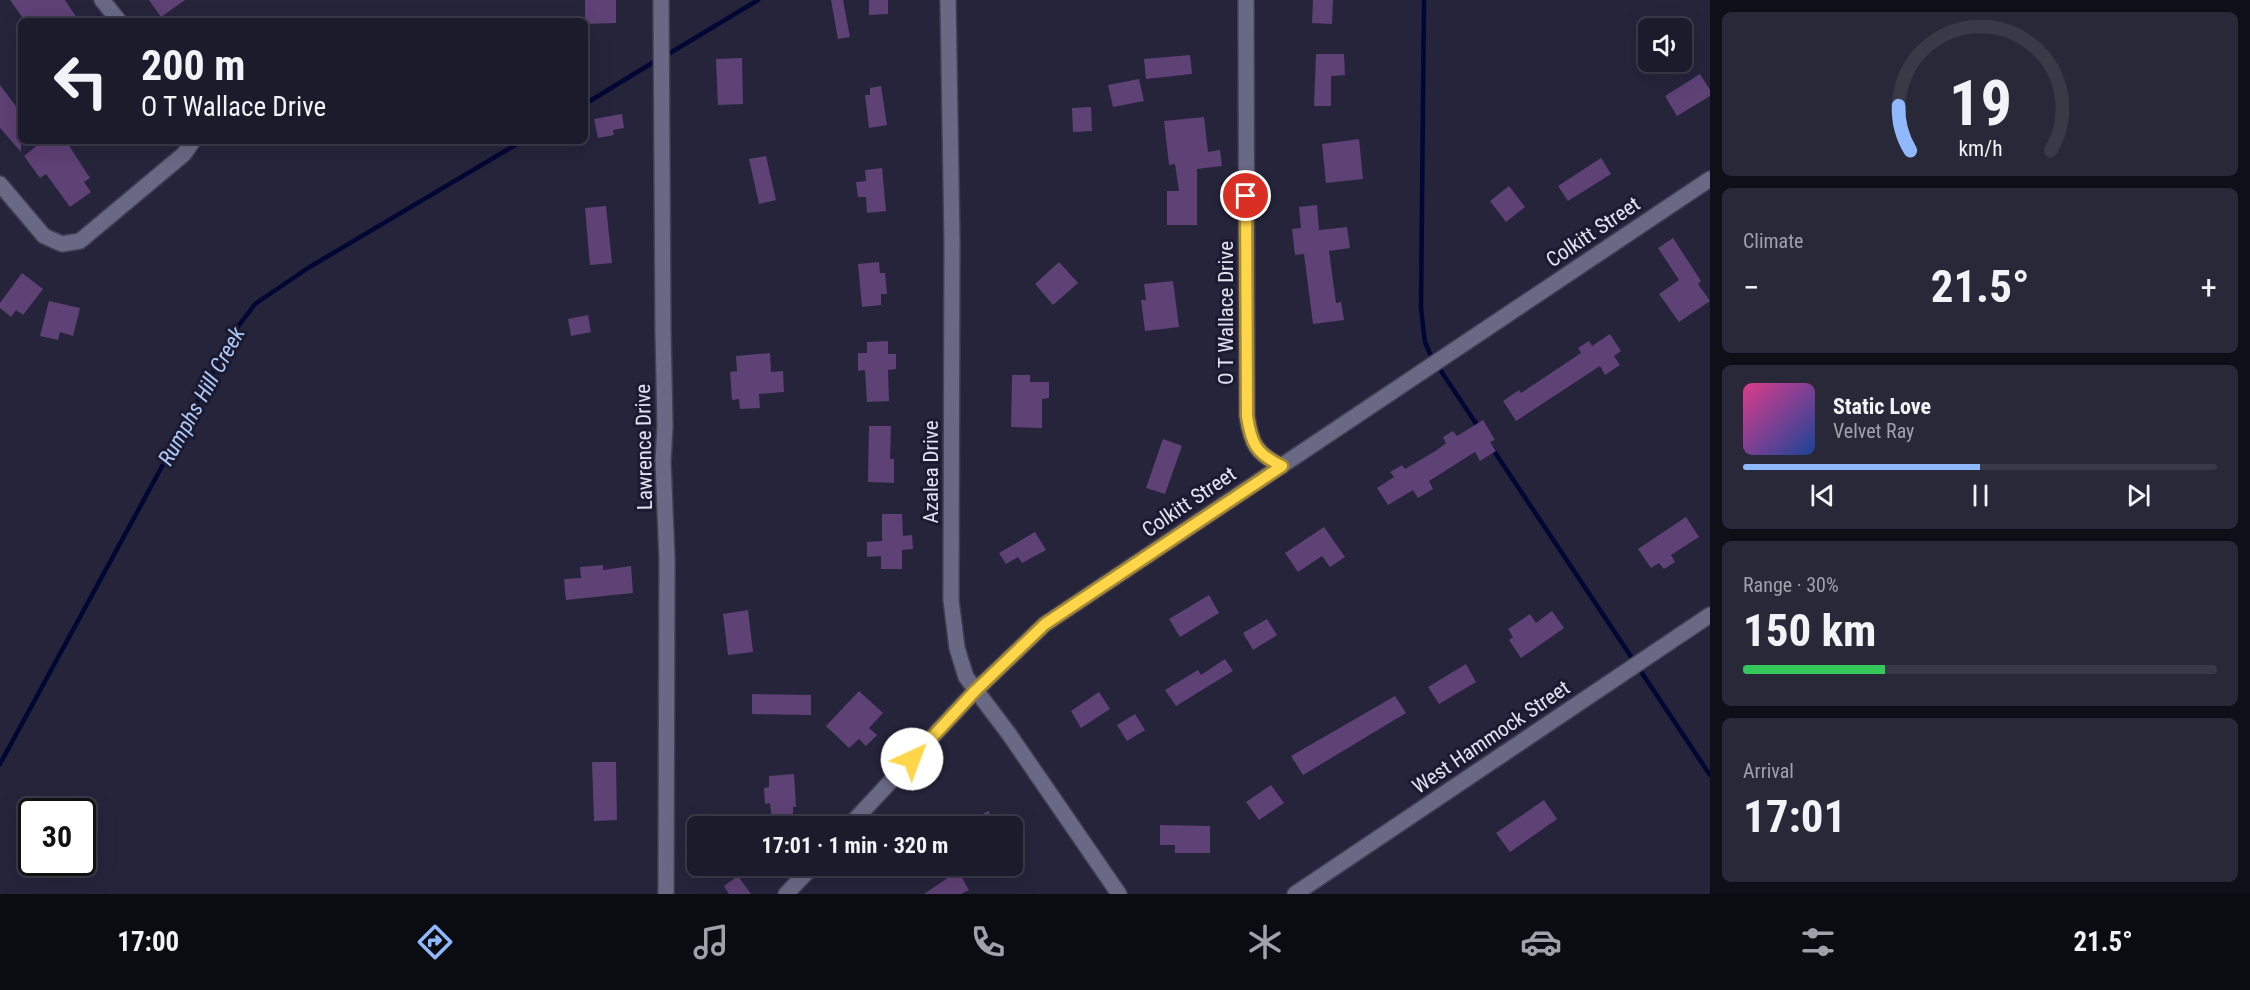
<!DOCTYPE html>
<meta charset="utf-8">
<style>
body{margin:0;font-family:"Roboto Condensed",sans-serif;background:#292838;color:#f1f3f6;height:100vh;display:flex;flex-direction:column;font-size:22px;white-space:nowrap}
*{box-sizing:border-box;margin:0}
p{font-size:20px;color:#a0a1a9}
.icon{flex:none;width:33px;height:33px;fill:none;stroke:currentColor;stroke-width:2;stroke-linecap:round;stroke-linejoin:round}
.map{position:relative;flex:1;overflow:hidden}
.drawer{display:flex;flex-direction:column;gap:12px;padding:12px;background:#0f0f18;width:540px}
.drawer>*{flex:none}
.hud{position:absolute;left:18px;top:18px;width:570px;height:126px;border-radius:9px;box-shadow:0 6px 24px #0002,0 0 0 2px #3a3948;background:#1c1b2c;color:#f1f3f6;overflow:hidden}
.tools{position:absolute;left:1638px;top:18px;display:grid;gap:12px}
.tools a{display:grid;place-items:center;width:54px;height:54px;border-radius:9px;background:#1c1b2c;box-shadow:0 6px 24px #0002,0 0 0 2px #3a3948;font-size:30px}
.speed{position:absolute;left:18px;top:798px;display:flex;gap:12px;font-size:30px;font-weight:700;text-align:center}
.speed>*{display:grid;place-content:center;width:78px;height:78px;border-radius:50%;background:#1c1b2c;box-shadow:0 6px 24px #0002,0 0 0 2px #3a3948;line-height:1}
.speed .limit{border:3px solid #111;border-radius:9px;background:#fff;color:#111}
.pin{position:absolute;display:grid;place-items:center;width:51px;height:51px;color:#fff;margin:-26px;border:3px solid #fff;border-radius:50%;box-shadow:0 2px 6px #0007}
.me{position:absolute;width:66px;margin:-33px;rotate:43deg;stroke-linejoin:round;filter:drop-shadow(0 0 4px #0008)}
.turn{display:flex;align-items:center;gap:21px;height:126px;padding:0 24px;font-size:27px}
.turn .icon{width:78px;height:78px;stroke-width:2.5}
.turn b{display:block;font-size:42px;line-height:51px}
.big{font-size:45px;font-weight:700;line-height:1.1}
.drawer .tile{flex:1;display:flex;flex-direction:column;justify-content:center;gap:9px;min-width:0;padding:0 21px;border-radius:9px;background:#292838}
.drawer .dial{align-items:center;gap:0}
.dial svg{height:156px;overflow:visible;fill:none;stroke:#3a3948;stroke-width:7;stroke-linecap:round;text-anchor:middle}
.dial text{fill:#f1f3f6;stroke:none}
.song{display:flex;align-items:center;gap:18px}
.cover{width:72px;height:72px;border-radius:9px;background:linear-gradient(135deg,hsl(330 70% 55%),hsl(220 70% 35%))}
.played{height:6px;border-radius:3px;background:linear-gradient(90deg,#8fb8fd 50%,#3a3948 50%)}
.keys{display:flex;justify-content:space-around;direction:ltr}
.heat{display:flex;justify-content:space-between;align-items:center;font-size:33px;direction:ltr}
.charge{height:9px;border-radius:4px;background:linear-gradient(90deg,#34c759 30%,#3a3948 0)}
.trip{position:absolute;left:687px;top:816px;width:336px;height:60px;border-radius:9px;background:#1c1b2c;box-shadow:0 6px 24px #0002,0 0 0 2px #3a3948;font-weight:700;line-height:60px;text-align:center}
.tab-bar{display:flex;height:96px;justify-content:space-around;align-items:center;background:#0b0b12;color:#a0a1a9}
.tab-bar .icon{width:42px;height:42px}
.tab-bar .on{color:#8fb8fd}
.tab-bar b{font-size:27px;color:#f1f3f6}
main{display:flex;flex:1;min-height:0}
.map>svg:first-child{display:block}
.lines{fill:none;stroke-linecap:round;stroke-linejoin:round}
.stream{stroke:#000733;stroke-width:4.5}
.building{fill:#5e4175}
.minor-casing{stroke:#413f54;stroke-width:18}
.minor{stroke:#6a6985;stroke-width:15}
.route-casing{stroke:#a68a30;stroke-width:15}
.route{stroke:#ffd54a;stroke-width:10}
.labels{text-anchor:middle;stroke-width:6;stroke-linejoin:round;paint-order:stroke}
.street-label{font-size:21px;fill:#e2e2f2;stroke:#1b1a31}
.water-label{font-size:22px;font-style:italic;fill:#adcaf8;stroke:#1b1a31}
</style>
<main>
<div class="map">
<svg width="1710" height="894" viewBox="0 0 1710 894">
<rect width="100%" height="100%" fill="#25243b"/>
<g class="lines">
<path class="stream" d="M 1424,0 L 1421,308 L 1425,342 L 1431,356 L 1479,428
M 665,56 L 758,0
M 585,104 L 657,60
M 1492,448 L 1710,775
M 0,764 L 239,325 L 255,304 L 308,268 L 522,141"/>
</g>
<path class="building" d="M 10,0 L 65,0 L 79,21 L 25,21 Z
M 149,0 L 185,0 L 161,17 Z
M 585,0 L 616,0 L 616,23 L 585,24 Z
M 831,0 L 843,0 L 850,37 L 838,39 Z
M 869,0 L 888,0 L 888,14 L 869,15 Z
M 1313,0 L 1333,0 L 1332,24 L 1312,23 Z
M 1316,54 L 1344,54 L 1345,75 L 1331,76 L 1331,106 L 1314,106 Z
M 1190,55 L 1192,74 L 1146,79 L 1144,59 Z
M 742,58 L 743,104 L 718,105 L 716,59 Z
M 1700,74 L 1710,90 L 1710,96 L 1677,116 L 1665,96 Z
M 1139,79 L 1144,101 L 1113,107 L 1108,85 Z
M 0,85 L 21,113 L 21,152 L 0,128 Z
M 881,86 L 887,125 L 869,128 L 865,95 L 870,95 L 870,88 Z
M 1091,107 L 1092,131 L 1073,132 L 1072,108 Z
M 622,114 L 624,128 L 613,130 L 614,135 L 598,138 L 594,119 Z
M 1204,117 L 1208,152 L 1220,150 L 1222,166 L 1197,169 L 1197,225 L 1167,225 L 1167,191 L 1179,191 L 1175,164 L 1169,165 L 1164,121 Z
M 1359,139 L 1363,179 L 1326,183 L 1322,144 Z
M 43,141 L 66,141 L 90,178 L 84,182 L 91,192 L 70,207 L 46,174 L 40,178 L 24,156 Z
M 766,156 L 776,200 L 759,204 L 749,159 Z
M 1601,158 L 1611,174 L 1568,201 L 1558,186 Z
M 882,168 L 886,211 L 867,213 L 866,197 L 858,197 L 856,182 L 866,181 L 865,170 Z
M 1509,186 L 1525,207 L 1506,222 L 1490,201 Z
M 1317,205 L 1319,230 L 1347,227 L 1350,248 L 1329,251 L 1336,303 L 1341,302 L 1344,320 L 1313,324 L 1304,254 L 1295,255 L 1292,229 L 1301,228 L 1299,207 Z
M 606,206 L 612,263 L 590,265 L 585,208 Z
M 1673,238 L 1701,281 L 1698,284 L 1710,301 L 1679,322 L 1659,294 L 1679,280 L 1658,248 Z
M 879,262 L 880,273 L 885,273 L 887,294 L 881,294 L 881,305 L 862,307 L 858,264 Z
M 1059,262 L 1078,283 L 1053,305 L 1035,284 Z
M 22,273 L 43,289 L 23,315 L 16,310 L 11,317 L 0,308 L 0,303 Z
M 1173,281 L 1179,327 L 1145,331 L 1141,300 L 1146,300 L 1144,284 Z
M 49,301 L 80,308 L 73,336 L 60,332 L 58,340 L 40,336 Z
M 588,315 L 591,332 L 571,336 L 568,319 Z
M 1610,334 L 1621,351 L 1614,356 L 1620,365 L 1605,375 L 1600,366 L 1516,421 L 1503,401 L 1519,390 L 1521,393 L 1581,353 L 1578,348 L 1589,341 L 1592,346 Z
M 888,341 L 888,354 L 896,354 L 896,369 L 888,370 L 889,401 L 867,402 L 865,370 L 858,371 L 858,353 L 867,353 L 867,342 Z
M 770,353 L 771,372 L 783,371 L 784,392 L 759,394 L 760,408 L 740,409 L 739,399 L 732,400 L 730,372 L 737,371 L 736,356 Z
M 1012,375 L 1030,375 L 1030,382 L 1049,382 L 1049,398 L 1042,399 L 1042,428 L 1011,427 Z
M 1483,420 L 1495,440 L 1490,442 L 1496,451 L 1480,461 L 1475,452 L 1429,481 L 1433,489 L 1418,498 L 1413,490 L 1388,505 L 1377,488 L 1394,477 L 1390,472 L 1402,465 L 1405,469 L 1437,450 L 1446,443 L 1443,437 L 1453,431 L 1457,436 Z
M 869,426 L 891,426 L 890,459 L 894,459 L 894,483 L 868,482 Z
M 1163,439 L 1182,446 L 1165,494 L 1146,488 Z
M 882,514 L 902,514 L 903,536 L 912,535 L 913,549 L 902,550 L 902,569 L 881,569 L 881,556 L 867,557 L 867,542 L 882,541 Z
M 1686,517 L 1699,537 L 1671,555 L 1675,562 L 1664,569 L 1659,563 L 1651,568 L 1638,549 Z
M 1324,527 L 1345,557 L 1330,567 L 1322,556 L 1298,572 L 1285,553 Z
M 1035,532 L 1046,550 L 1022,563 L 1018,557 L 1006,564 L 999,553 Z
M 603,565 L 603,570 L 631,566 L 633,593 L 566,600 L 564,579 L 581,578 L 580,567 Z
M 1209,595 L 1219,613 L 1180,637 L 1169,619 Z
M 748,610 L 753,652 L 728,655 L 723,614 Z
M 1552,611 L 1564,628 L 1521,658 L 1509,640 L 1513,637 L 1508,629 L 1530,614 L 1536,623 Z
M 1267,619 L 1277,635 L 1253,650 L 1243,633 Z
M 1225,659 L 1233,671 L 1176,706 L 1165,690 L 1198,670 L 1201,675 Z
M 1466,664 L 1476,682 L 1439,704 L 1428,687 Z
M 859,691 L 883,713 L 869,728 L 877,735 L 866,746 L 859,739 L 849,748 L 826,726 Z
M 1099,692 L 1110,709 L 1081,728 L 1071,711 Z
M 752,694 L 811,695 L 811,715 L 752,714 Z
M 1395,696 L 1406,713 L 1303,775 L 1291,756 Z
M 1135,714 L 1145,730 L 1127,741 L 1117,725 Z
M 592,762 L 616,762 L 617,820 L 594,821 Z
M 794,774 L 796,807 L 793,807 L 793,821 L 772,822 L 770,803 L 765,804 L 764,788 L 769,787 L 769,776 Z
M 1271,785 L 1284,803 L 1259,820 L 1246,802 Z
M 1544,800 L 1557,819 L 1510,852 L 1496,833 Z
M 988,811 L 999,826 L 965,826 Z
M 1160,825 L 1210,826 L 1210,853 L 1175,853 L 1175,845 L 1160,845 Z
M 958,871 L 969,890 L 961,894 L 924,894 Z
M 738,876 L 751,894 L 729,894 L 724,886 Z"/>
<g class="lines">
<g class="minor-casing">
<path id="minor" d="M 102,0 L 119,21
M 661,0 L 663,331 L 665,426 L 663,461 L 667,559 L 666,894
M 948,0 L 952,240 L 951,600 L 957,648 L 966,677 L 1009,734 L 1119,894
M 1246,0 L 1247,416 C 1251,443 1256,454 1282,466
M 0,184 L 44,236 L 62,244 L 80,241 L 184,154 L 193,141
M 849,826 L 975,691 L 1045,624 L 1710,179
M 786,894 L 813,866
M 1295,894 L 1710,615"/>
</g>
<use href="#minor" class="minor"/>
</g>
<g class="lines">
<g class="route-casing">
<path id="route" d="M 912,759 L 975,691 L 1045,624 L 1282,466 C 1256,454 1251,443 1247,416 L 1246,196"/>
</g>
<use href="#route" class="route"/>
</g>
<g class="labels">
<g class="street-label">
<text transform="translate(1593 232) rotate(-34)" y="7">Colkitt Street</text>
<text transform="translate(1226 313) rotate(-90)" y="7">O T Wallace Drive</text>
<text transform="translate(644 447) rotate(-91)" y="7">Lawrence Drive</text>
<text transform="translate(931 472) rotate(-90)" y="7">Azalea Drive</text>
<text transform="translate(1189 502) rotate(-34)" y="7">Colkitt Street</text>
<text transform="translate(1491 737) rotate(-34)" y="7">West Hammock Street</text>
</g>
<g class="water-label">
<text transform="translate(201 396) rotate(-61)" y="8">Rumphs Hill Creek</text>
</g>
</g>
</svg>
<div class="tools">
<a><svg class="icon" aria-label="sound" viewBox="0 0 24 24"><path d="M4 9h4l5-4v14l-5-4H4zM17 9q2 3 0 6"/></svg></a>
</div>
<div class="speed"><div class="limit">30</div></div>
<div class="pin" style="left:1246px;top:196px;background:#d93025"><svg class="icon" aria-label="arrive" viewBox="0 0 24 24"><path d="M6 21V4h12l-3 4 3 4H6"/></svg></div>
<svg class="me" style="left:912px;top:759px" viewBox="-20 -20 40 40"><circle r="19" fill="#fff"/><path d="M0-13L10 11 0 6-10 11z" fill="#ffd54a"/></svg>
<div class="trip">17:01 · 1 min · 320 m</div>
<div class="hud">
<div class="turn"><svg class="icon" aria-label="left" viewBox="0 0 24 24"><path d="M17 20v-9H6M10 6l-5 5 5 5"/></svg><div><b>200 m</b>O T Wallace Drive</div></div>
</div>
</div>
<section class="drawer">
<div class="tile dial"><svg viewBox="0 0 100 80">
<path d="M14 69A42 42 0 1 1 86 69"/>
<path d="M14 69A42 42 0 0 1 8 46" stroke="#8fb8fd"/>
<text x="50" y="56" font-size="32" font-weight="700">19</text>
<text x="50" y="72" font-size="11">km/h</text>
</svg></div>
<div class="tile"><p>Climate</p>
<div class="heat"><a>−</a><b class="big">21.5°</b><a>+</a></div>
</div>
<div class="tile">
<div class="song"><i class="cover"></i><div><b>Static Love</b><p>Velvet Ray</p></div></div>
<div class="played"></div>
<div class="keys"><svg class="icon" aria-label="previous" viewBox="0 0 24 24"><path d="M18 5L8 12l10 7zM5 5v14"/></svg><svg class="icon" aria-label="pause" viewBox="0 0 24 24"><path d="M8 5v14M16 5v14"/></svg><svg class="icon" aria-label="next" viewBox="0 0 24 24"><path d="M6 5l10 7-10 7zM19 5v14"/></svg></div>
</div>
<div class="tile"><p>Range · 30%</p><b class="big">150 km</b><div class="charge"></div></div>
<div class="tile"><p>Arrival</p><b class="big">17:01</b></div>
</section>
</main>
<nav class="tab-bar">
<b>17:00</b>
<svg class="icon on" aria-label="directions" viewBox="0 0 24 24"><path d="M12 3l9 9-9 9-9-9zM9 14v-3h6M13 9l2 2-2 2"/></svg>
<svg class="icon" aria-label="music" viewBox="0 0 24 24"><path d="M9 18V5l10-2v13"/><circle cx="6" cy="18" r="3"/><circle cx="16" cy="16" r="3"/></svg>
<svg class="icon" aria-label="phone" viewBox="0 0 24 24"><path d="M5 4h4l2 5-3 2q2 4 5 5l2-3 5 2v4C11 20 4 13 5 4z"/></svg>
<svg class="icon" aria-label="climate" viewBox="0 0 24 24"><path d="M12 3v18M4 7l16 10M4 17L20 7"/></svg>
<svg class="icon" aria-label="car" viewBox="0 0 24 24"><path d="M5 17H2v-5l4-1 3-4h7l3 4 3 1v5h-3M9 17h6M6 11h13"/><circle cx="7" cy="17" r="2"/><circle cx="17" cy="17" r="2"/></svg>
<svg class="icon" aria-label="filters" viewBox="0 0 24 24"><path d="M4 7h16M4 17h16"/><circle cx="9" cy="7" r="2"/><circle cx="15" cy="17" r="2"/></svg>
<b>21.5°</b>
</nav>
